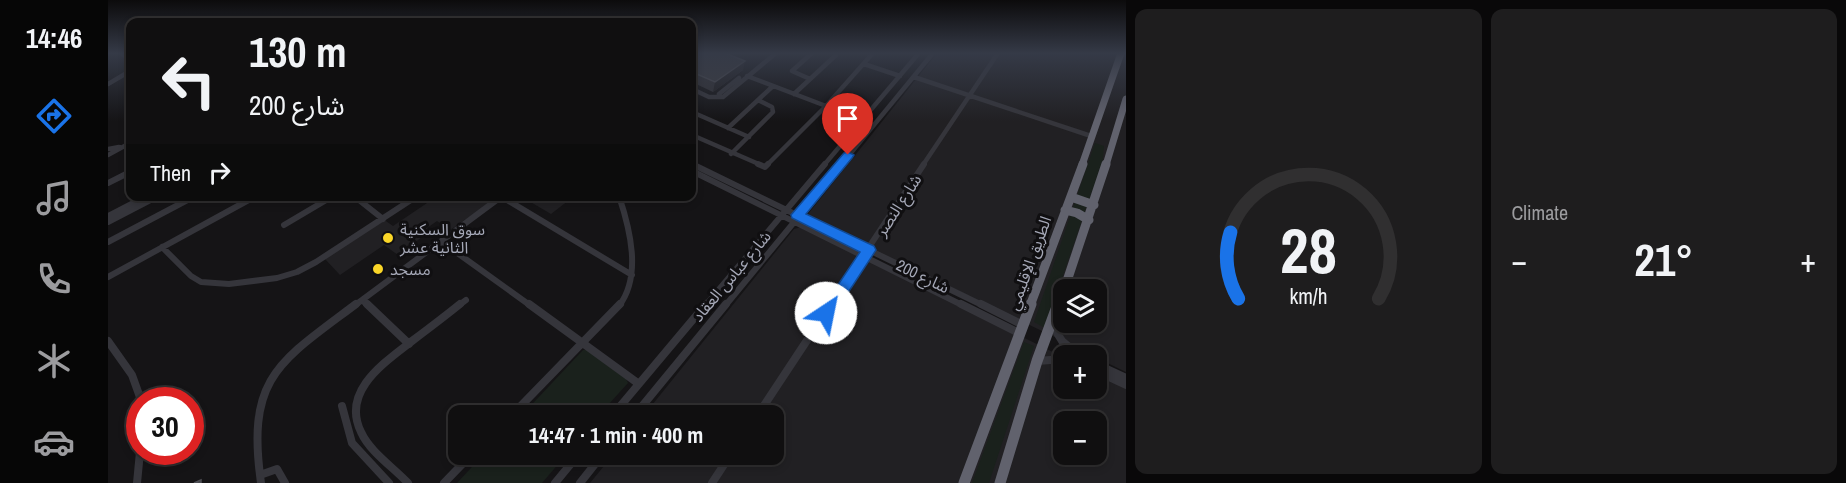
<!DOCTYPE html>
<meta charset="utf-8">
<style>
body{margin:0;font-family:"Archivo Narrow","Noto Sans Arabic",sans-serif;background:#1e1d1e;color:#f1f3f6;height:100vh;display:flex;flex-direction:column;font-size:22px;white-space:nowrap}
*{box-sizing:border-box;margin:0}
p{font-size:20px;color:#9c9c9f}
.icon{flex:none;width:33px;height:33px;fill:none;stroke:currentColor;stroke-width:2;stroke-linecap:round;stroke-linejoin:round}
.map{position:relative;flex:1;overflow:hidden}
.details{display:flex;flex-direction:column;gap:9px;padding:9px;background:#090809;width:720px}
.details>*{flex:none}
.top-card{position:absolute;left:18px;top:18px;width:570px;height:183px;border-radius:12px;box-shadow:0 3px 9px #0003,0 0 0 2px #302f30;background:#100f10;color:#f1f3f6;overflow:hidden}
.buttons{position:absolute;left:945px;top:279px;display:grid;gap:12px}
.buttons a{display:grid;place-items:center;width:54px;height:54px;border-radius:12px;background:#100f10;box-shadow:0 3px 9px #0003,0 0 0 2px #302f30;font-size:30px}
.speed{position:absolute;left:18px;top:387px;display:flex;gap:12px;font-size:30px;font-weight:700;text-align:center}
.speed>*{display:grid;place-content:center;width:78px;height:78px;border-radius:50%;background:#100f10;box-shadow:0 3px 9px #0003,0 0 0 2px #302f30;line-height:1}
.speed .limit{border:9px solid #d22;background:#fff;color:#111}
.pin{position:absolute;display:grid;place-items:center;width:51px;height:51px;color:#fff;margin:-62px -26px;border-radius:50% 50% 50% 0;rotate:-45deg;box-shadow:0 0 6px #0007}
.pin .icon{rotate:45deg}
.me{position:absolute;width:66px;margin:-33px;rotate:34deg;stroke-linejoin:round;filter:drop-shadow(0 0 4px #0008)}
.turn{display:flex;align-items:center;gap:21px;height:126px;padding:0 24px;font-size:27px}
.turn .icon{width:78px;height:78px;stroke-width:2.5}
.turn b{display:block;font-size:42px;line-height:51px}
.then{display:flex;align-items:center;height:57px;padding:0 24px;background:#0003;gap:12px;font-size:22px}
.big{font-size:45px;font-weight:800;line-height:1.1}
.details .widget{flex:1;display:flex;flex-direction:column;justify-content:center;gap:9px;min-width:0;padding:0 21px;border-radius:12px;background:#1e1d1e}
.details .dial{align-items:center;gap:0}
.dial svg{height:156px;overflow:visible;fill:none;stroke:#302f30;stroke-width:7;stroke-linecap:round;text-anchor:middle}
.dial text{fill:#f1f3f6;stroke:none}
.heat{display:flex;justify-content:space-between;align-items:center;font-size:33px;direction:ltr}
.details .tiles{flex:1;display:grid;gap:9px;grid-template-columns:repeat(2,1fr)}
.trip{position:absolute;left:340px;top:405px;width:336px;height:60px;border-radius:12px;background:#100f10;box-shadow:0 3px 9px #0003,0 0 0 2px #302f30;font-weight:800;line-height:60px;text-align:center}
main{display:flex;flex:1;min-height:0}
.tabs{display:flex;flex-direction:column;width:108px;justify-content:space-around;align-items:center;background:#060606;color:#9c9c9f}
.tabs .icon{width:42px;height:42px}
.tabs .selected{color:#1a73e8}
.tabs b{font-size:27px;color:#f1f3f6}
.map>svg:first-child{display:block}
.built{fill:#212023;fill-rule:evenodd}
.green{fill:#1a211c}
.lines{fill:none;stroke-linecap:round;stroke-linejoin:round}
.minor-far2{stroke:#35353b;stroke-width:4.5}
.minor-far1{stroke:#35353b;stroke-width:6}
.minor{stroke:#35353b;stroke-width:8}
.highway-far2{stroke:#61626d;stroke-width:7}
.highway-far1{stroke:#61626d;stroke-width:9}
.highway{stroke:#61626d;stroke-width:11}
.wall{fill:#313034}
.shaded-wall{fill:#201f22}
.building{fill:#3d3d42;stroke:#4e4e54;stroke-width:1.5}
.route{fill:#1a73e8;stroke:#114b97;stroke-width:1.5}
.poi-dot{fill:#fad628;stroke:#100f11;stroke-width:2}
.labels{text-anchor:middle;stroke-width:6;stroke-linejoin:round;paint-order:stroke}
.street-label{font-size:16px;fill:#a5a8b7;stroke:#100f11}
.poi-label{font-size:16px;fill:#a5a8b7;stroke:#100f11;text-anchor:start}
</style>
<main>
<nav class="tabs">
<b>14:46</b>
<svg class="icon selected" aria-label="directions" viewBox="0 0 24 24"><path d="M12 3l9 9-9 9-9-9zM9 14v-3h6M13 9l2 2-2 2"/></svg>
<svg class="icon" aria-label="music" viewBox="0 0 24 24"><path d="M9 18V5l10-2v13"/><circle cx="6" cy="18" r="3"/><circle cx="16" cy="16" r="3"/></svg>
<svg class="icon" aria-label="phone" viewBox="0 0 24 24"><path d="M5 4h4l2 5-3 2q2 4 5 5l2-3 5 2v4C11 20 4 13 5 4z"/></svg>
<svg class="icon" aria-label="climate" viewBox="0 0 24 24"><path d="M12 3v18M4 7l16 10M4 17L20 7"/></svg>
<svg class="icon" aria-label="car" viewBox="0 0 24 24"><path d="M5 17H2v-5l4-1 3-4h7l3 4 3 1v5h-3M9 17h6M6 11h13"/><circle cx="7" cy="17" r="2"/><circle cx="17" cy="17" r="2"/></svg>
</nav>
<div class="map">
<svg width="1018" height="483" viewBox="0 0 1018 483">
<rect width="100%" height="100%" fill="#151416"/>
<path class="built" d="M 829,53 L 1018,53 L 1018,372 L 989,358 L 988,356 L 984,355 L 701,219 L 700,214 ZM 956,290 L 988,290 L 988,322 L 956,322 Z
M 323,197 L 387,197 L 383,202 L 342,230 L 329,221 L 319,228 L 322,231 L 290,255 L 276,245 L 232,275 L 217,259 L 275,219 L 285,226 L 325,199 Z
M 414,197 L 465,197 L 443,214 Z
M 693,227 L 955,357 L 956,388 L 988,388 L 989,373 L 1018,388 L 1018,483 L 482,483 L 505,455 L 666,454 L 666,416 L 536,415 L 686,229 ZM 956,422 L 988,422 L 988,454 L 956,454 Z"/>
<path class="green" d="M 987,143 L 996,146 L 995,159 L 937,328 L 926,322 Z
M 916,342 L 926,346 L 881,483 L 864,483 Z
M 475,350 L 479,350 L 518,379 L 520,383 L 491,415 L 413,416 Z
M 376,454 L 458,454 L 458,455 L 434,483 L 349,483 Z"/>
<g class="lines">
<path class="minor-far2" d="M 13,53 L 22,60
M 756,64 L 792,76
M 639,76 L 718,106
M 806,77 L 983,136
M 702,79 L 684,71 L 704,53
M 0,84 L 22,71
M 584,89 L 601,97 L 615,97 L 668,53
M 611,94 L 631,78
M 686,94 L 728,55 L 726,53
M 584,112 L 641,137
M 620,128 L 665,86
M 584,135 L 653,165
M 0,149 L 11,147
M 623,154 L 665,112 L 664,107 L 650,100
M 0,155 L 22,143
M 584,164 L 587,165
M 659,165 L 718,106 L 765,53
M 716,165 L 811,53
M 733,165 L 825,53
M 815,165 L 890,53"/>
<path class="minor-far1" d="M 584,164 L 876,306
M 650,164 L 657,167 L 660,164
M 584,171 L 856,306
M 0,183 L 22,172
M 246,196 L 275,219
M 394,197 L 524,275
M 0,216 L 39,196
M 0,222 L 50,196
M 176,225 L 225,196
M 0,242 L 87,196
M 334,242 L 423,306
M 54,247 L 83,276 L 93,282 L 121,284 L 169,278 L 189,272 L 208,262 L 309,196
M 0,277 L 148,196
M 254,300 L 260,306
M 246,306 L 394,196
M 350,306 L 358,300
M 511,306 C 534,276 522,229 511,196
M 597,306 L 717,164
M 617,306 L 734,164
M 722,306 L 816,164"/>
<path class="minor" d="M 259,304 L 301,344
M 421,304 L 531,384
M 853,304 L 913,334
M 873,304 L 915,325
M 943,323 L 954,341 L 972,356
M 0,341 L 24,375 L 33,400
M 929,361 L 956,359
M 988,364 L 1018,378
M 988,371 L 1018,385
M 234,406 L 244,443 L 281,483
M 403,416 L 512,304
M 504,416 L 598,304
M 526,416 L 618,304
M 649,416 L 723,304
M 152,475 L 169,469 L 177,483
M 29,483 L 32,452
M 153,483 C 138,377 171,362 248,304
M 300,483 C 285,467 262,452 253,432 C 233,391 276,363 304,341 C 320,329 336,317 352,304
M 336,483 L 364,454
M 447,483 L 471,454
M 472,483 L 495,454
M 604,483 L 623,454"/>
<path class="highway-far2" d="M 974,165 L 1013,53
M 998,165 L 1018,99"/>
<path class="highway-far1" d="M 963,197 L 986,205
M 957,210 L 969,213 L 981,220
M 956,290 L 998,164
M 922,306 L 975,164
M 950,306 L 956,290"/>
<path class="highway" d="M 856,483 L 923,304
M 892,483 L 929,361 L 950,304"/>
</g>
<path class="wall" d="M 584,53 L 635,70 L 605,92 L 584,82 Z"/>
<path class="shaded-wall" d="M 637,61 L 635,70 L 605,92 L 607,82 Z"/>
<path class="building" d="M 584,53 L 617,53 L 637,61 L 607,82 L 584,72 Z
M 93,480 L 93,483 L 86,483 Z"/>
<linearGradient id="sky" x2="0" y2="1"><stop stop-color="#0c0b0c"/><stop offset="0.44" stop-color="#353a47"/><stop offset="1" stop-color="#353a47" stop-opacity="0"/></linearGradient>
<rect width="1018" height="121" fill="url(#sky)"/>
<path class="route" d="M 740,152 L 746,155 L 744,158 L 698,214 L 766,246 L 768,250 L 724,317 L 718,319 L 713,317 L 711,313 L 752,252 L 684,218 L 683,215 L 736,153 Z"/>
<g class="poi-dot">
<circle cx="280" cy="238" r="6"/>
<circle cx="270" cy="269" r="6"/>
</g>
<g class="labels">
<g class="street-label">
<text transform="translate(790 205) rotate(-57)" y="6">شارع النصر</text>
<text transform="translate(921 263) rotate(-70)" y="6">الطريق الإقليمي</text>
<text transform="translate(623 276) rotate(-50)" y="6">شارع عباس العقاد</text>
<text transform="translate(815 276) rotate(26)" y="6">شارع 200</text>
</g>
<g class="poi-label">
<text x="292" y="235">سوق السكنية<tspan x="292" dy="18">الثانية عشر</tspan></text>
<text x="282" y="275">مسجد</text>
</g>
</g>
</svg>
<div class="buttons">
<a><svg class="icon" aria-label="layers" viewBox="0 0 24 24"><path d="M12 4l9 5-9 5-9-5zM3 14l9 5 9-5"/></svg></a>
<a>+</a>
<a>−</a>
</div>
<div class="speed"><div class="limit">30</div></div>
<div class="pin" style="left:740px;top:155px;background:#d93025"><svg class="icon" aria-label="arrive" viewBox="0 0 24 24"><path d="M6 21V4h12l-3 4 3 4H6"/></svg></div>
<svg class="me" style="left:718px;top:313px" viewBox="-20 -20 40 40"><circle r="19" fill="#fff"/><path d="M0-13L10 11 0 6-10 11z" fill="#1a73e8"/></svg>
<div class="trip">14:47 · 1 min · 400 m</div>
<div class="top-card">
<div class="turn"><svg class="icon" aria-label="left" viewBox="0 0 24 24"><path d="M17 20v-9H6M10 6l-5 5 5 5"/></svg><div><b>130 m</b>شارع 200</div></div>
<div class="then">Then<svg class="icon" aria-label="right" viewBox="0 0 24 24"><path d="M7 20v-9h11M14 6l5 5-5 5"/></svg></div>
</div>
</div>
<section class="details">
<div class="tiles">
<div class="widget dial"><svg viewBox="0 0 100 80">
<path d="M14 69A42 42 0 1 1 86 69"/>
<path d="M14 69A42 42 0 0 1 10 35" stroke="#1a73e8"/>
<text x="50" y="56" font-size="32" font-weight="700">28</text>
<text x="50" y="72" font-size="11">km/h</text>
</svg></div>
<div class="widget"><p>Climate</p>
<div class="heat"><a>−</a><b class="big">21°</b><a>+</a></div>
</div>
</div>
</section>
</main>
